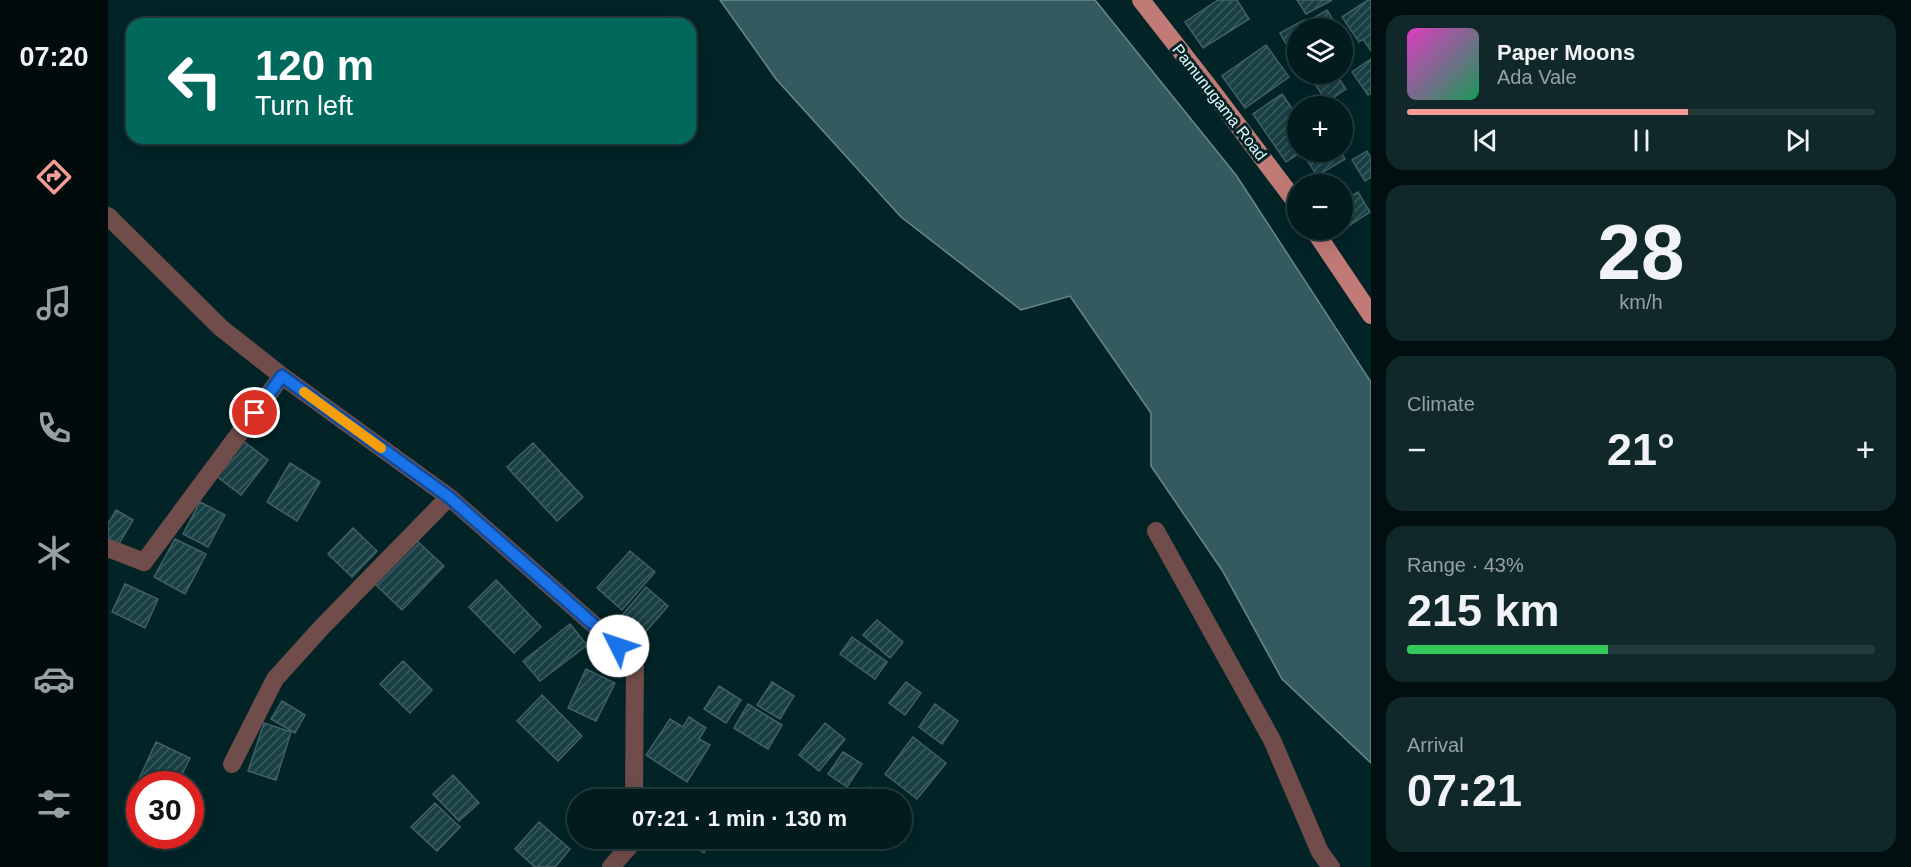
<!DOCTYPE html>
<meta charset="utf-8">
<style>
body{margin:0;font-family:Helvetica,sans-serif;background:#10282a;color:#f1f3f6;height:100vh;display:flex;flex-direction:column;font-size:22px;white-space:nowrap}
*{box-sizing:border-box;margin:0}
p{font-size:20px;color:#96a1a4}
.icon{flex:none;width:33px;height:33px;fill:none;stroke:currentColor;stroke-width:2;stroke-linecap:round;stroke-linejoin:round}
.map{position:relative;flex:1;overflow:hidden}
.sheet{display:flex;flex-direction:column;gap:15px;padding:15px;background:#010f10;width:540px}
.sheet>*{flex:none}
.top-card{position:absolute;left:18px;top:18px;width:570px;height:126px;border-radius:18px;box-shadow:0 6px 24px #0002,0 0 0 2px #23393b;background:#00695c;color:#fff;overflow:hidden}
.buttons{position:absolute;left:1179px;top:18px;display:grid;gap:12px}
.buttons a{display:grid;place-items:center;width:66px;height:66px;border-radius:50%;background:#021b1d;box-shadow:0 6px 24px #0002,0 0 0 2px #23393b;font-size:30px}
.speed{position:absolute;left:18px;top:771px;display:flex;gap:12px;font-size:30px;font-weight:700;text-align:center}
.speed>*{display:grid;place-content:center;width:78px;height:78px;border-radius:50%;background:#021b1d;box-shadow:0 6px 24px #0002,0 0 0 2px #23393b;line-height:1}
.speed .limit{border:9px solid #d22;background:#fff;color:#111}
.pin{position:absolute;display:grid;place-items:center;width:51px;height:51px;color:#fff;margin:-26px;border:3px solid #fff;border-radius:50%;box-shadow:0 2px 6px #0007}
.me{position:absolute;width:66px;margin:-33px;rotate:311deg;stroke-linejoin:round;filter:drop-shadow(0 0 4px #0008)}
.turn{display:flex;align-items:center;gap:21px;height:126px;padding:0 30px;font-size:27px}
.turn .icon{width:78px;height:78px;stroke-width:2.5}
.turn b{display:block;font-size:42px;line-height:51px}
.big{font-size:45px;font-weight:600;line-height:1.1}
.sheet .card{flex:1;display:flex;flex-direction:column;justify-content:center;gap:9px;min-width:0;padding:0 21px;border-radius:18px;background:#10282a}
.sheet .dial{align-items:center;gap:0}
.dial b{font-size:78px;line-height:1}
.song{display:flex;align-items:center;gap:18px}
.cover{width:72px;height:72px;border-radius:9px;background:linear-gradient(135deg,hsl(310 70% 55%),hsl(150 70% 35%))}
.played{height:6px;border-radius:3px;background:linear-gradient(90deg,#f59c96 60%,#23393b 60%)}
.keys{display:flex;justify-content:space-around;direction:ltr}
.heat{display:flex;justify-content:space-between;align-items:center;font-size:33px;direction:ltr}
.charge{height:9px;border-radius:4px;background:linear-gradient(90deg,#34c759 43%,#23393b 0)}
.trip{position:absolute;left:459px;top:789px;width:345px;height:60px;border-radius:30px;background:#021b1d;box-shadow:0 6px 24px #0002,0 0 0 2px #23393b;font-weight:600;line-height:60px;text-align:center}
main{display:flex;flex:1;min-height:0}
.menu{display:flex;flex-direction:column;width:108px;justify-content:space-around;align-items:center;background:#010b0c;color:#96a1a4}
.menu .icon{width:42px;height:42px}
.menu .current{color:#f59c96}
.menu b{font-size:27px;color:#f1f3f6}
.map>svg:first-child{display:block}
.water{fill:#335a5e;stroke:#68898c;stroke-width:1.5}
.building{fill:url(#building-hatch);stroke:#406165;stroke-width:1.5}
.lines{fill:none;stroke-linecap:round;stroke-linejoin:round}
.street{stroke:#704d4b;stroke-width:18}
.primary{stroke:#c17a76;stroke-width:18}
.route-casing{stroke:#114b97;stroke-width:15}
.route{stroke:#1a73e8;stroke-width:10}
.slow{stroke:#f59e0b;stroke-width:10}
.labels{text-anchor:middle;stroke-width:6;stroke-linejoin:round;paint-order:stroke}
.street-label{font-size:16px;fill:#e5f7f9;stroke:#022427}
</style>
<main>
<nav class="menu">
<b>07:20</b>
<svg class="icon current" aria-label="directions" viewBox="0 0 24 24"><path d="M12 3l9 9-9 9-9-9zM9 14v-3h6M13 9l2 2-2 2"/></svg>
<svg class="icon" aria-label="music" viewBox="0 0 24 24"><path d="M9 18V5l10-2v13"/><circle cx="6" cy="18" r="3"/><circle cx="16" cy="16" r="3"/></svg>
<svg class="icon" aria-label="phone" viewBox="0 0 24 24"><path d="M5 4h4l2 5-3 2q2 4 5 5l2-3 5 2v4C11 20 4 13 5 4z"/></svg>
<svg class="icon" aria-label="climate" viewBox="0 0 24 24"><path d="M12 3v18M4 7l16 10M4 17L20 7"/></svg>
<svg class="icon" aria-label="car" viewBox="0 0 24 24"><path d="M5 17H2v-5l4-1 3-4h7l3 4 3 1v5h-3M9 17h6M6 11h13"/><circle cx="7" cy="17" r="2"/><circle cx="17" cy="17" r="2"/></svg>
<svg class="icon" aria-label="filters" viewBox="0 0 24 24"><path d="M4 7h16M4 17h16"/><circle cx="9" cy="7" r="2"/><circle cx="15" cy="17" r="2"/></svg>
</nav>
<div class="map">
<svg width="1263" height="867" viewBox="0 0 1263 867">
<defs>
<pattern id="building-hatch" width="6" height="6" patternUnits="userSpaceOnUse" patternTransform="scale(1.5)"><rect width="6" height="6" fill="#194044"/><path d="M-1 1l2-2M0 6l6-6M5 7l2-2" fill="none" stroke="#3a5c60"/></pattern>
</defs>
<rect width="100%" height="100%" fill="#022427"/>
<path class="water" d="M 612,0 L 987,0 L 1128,175 L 1263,382 L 1263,763 L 1174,679 L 1114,570 L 1043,466 L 1043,413 L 962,296 L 913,310 L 793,217 L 668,79 Z"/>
<path class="building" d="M 1110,0 L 1129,0 L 1141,19 L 1095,48 L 1077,22 Z
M 1189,0 L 1224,0 L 1198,14 Z
M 1260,0 L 1263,0 L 1263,51 L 1255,39 L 1251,42 L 1234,17 Z
M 1219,10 L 1230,28 L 1206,28 L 1202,20 Z
M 1196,20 L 1200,28 L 1190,28 L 1190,49 L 1183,53 L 1172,33 Z
M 1158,45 L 1181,77 L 1137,108 L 1114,76 Z
M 1263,59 L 1263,93 L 1260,95 L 1244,72 Z
M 1200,74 L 1228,74 L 1238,89 L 1219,102 Z
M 1174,94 L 1190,117 L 1190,152 L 1193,152 L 1178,162 L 1145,114 Z
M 1259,151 L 1263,158 L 1263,177 L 1257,181 L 1244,160 Z
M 1203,152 L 1233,152 L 1237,159 L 1209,176 L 1196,155 Z
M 1250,192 L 1262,212 L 1233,231 L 1234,201 Z
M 134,440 L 160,460 L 133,495 L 107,475 Z
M 425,443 L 475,497 L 449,521 L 399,467 Z
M 182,463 L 212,482 L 189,521 L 159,502 Z
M 92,502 L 117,515 L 100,547 L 75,534 Z
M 8,510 L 25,520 L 9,547 L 0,542 L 0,524 Z
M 245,528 L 269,551 L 244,577 L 220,554 Z
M 67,539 L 98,554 L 77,594 L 46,577 Z
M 307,539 L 336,566 L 294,610 L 265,582 Z
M 522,551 L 547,572 L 514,610 L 489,588 Z
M 388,580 L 433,627 L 406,653 L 361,607 Z
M 17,584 L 50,599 L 37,628 L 4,612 Z
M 538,587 L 560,606 L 533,637 L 511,619 Z
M 769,620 L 795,642 L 782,658 L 755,635 Z
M 462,624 L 479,645 L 432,681 L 415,661 Z
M 744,637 L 779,662 L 767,679 L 732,654 Z
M 295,661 L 324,690 L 302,713 L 272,684 Z
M 478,669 L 507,683 L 488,721 L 460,708 Z
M 664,682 L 686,696 L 672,719 L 649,705 Z
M 798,682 L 813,693 L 797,715 L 781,703 Z
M 611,686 L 633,700 L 618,723 L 596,709 Z
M 434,695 L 474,736 L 450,761 L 409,721 Z
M 174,701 L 197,715 L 187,733 L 163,719 Z
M 640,704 L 674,725 L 660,749 L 626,728 Z
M 827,704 L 850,721 L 834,744 L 811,727 Z
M 581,717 L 598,728 L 591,739 L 602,745 L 579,782 L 538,755 L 562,719 L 575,727 Z
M 156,723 L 183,732 L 168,780 L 140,771 Z
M 717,723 L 737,739 L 711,771 L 691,755 Z
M 805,737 L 838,763 L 809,799 L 777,774 Z
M 48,742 L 82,758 L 69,784 L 37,784 L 30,781 Z
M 735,752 L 754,764 L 739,787 L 720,774 Z
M 345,775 L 371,803 L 351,821 L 325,794 Z
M 762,787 L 780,800 L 754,800 Z
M 327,803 L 352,827 L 329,851 L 303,827 Z
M 431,822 L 462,849 L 447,867 L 427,867 L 407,849 Z
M 573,838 L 605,838 L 596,853 Z"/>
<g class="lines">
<path class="street" d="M 0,216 L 113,328 L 174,376 L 341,497 L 527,661 L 526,800
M 1048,531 L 1164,740 L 1212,852 L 1223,867
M 0,548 L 36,562 L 174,376
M 124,764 L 167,679 L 214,627 L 341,497
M 503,867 L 526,841 L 526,838"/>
<path class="primary" d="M 1033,0 L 1104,91 L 1190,205
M 1206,230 L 1263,315"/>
</g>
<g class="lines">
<g class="route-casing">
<path id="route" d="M 147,413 L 174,376 L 341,497 L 510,646"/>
</g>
<use href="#route" class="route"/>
<path class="slow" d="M 196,392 L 273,448"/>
</g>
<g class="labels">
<g class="street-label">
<text transform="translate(1112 102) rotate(52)" y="6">Pamunugama Road</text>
</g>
</g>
</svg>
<div class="buttons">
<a><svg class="icon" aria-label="layers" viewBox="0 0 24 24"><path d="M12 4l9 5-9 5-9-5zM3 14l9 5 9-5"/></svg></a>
<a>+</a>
<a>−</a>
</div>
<div class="speed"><div class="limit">30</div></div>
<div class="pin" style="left:147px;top:413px;background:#d93025"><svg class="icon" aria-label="arrive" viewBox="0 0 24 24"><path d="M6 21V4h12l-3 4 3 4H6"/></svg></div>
<svg class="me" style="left:510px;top:646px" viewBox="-20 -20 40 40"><circle r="19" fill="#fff"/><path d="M0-13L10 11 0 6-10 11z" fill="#1a73e8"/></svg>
<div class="trip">07:21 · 1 min · 130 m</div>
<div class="top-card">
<div class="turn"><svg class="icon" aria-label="left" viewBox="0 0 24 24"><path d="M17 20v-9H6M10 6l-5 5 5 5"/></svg><div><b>120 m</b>Turn left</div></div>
</div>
</div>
<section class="sheet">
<div class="card">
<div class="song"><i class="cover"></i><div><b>Paper Moons</b><p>Ada Vale</p></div></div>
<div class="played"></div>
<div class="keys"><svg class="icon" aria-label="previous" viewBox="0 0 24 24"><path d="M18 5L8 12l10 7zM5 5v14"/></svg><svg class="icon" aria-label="pause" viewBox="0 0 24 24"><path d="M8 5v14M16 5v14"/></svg><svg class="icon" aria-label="next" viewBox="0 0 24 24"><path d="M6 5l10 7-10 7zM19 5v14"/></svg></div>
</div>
<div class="card dial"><b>28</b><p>km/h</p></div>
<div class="card"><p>Climate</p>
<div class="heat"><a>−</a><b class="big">21°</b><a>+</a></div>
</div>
<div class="card"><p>Range · 43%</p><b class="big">215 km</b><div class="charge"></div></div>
<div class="card"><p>Arrival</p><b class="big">07:21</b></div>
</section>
</main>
